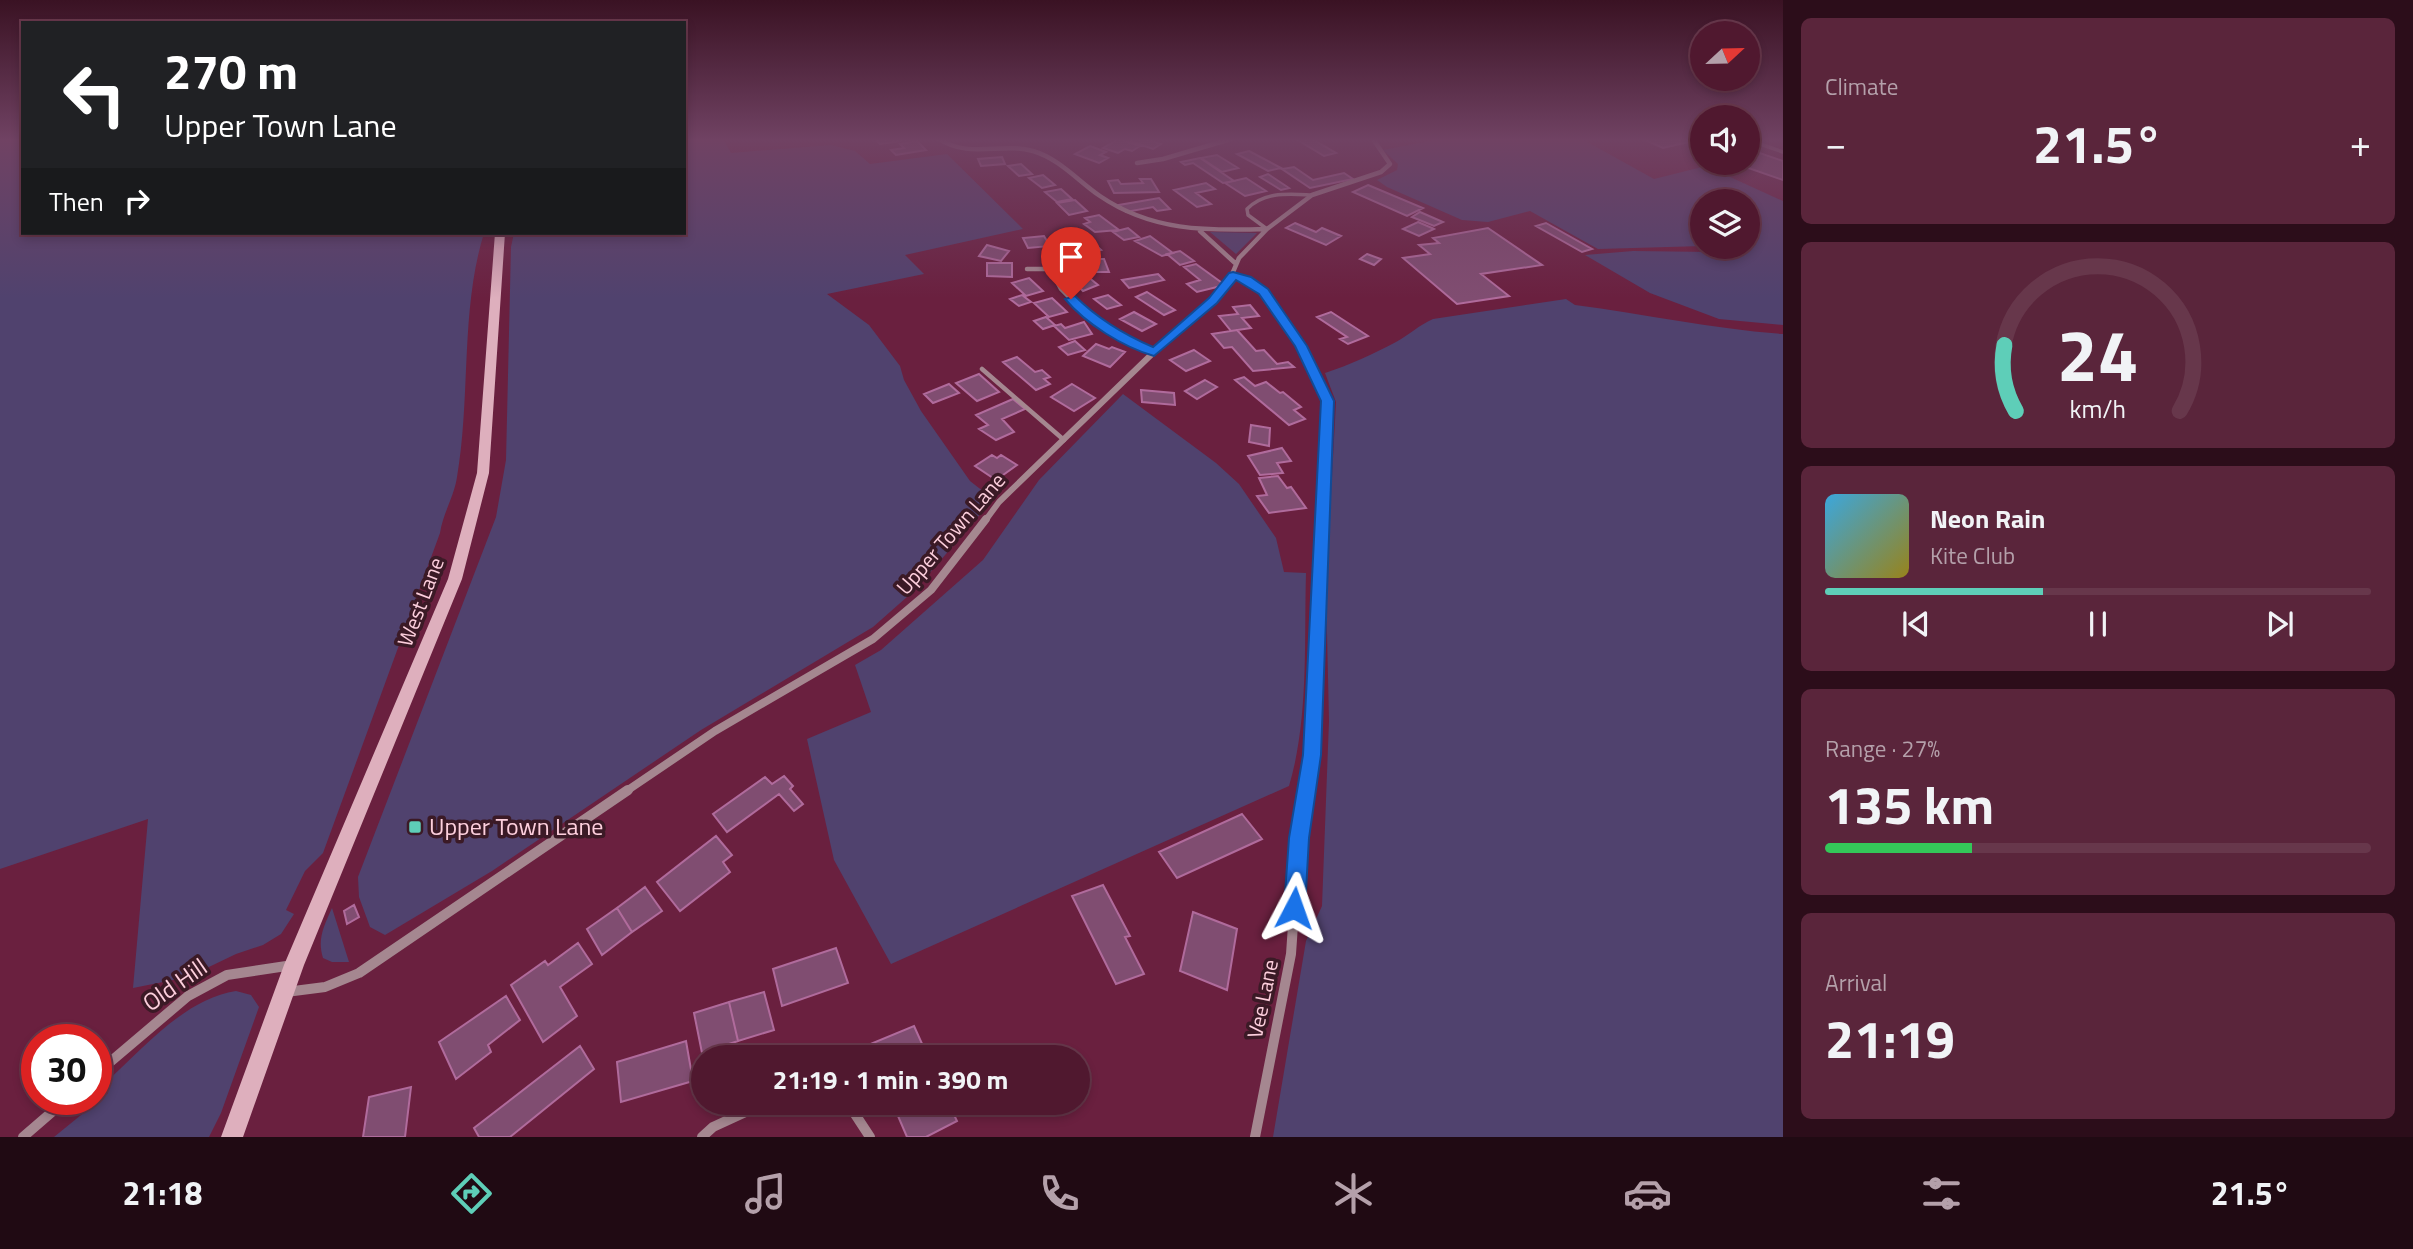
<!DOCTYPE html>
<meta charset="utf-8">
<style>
body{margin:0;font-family:"Titillium Web",sans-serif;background:#5a253b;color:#f1f3f6;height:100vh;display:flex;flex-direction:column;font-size:26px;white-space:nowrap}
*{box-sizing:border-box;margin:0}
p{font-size:23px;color:#b4a0aa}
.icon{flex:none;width:38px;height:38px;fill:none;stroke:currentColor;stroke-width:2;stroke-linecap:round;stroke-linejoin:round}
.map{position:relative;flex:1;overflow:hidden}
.sheet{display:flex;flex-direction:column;gap:18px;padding:18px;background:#2c0d1a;width:630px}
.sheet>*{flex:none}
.hud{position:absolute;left:21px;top:21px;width:665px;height:214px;border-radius:0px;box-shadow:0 4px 10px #0003,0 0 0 2px #67374b;background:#202124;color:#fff;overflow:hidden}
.needle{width:46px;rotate:68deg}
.fabs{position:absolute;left:1690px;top:21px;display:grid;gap:14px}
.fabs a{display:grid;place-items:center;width:70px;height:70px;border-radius:50%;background:#50182f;box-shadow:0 4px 10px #0003,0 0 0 2px #67374b;font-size:35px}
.speed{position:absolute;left:21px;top:1024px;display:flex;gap:14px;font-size:35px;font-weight:700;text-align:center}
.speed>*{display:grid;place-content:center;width:91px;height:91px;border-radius:50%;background:#50182f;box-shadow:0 4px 10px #0003,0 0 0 2px #67374b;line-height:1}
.speed .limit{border:10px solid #d22;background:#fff;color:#111}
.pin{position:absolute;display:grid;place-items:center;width:60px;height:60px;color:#fff;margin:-72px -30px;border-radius:50% 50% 50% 0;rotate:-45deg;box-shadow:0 0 7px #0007}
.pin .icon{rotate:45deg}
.me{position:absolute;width:77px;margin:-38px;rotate:4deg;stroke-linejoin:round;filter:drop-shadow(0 0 5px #0008)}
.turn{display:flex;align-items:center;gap:24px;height:147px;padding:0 28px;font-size:32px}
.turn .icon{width:91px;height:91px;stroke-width:2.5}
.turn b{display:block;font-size:49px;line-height:60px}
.then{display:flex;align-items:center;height:66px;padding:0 28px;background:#0003;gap:14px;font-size:26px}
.big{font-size:52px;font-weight:700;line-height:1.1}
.sheet .widget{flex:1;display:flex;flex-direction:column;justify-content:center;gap:10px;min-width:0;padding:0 24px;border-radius:10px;background:#5a253b}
.sheet .dial{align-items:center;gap:0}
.dial svg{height:182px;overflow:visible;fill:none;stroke:#67374b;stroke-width:7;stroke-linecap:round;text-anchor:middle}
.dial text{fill:#f1f3f6;stroke:none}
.song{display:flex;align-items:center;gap:21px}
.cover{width:84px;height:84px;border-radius:10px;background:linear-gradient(135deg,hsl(200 70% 55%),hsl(50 70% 35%))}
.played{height:7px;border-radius:4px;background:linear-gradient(90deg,#5eceb8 40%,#67374b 40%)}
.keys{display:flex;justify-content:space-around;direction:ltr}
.heat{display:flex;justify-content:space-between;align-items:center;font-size:38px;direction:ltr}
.charge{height:10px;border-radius:5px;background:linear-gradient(90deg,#34c759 27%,#67374b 0)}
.trip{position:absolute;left:691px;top:1045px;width:399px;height:70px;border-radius:35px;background:#50182f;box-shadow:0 4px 10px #0003,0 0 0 2px #67374b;font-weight:700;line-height:70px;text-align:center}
.tabs{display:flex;height:112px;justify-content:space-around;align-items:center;background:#200a13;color:#b4a0aa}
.tabs .icon{width:49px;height:49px}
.tabs .current{color:#5eceb8}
.tabs b{font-size:32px;color:#f1f3f6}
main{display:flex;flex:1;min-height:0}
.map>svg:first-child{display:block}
.green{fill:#50426e}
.building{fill:#804d71;stroke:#b06b9c;stroke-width:2}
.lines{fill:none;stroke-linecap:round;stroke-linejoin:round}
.lane-far1{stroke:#a58790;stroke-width:3.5}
.lane{stroke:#a58790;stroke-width:4.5}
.street-far3{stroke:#a58790;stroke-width:4.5}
.street-far2{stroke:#a58790;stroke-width:6}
.street-far1{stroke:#a58790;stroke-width:8}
.street{stroke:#a58790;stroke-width:10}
.secondary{fill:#deafbd;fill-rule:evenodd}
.route{fill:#1a73e8;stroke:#114b97;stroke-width:2}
.poi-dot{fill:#5eceb8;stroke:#3b1a26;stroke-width:2.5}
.labels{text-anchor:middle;stroke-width:7;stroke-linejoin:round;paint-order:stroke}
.street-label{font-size:21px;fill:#fdcfdd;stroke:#3b1a26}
.near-poi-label{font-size:24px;fill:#fdcfdd;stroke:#3b1a26;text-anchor:start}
.near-street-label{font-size:24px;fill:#fdcfdd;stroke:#3b1a26}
</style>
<main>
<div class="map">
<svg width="1783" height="1137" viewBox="0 0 1783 1137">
<rect width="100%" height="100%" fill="#6a203f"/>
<path class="green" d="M 23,139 L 23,233 L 484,233 C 460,311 471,397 457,477 C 454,497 443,513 440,533 L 323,853 L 305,871 L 286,910 L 294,914 L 281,934 L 263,945 L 236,954 L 188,977 L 133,988 L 148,819 L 0,869 L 0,140 Z
M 684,139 L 723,139 L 731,153 L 831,145 L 855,151 L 870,164 L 947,154 L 1023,229 L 905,255 L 924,274 L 827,294 L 869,325 L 900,366 L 904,380 L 921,411 L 970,481 L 993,499 L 916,589 L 873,627 L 701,730 L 492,871 L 385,935 L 370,927 L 359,897 L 358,877 L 496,517 L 506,460 L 511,247 L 514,233 L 684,233 Z
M 1440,139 L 1582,139 L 1654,179 L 1706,166 L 1783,201 L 1783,325 L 1719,319 L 1650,293 L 1585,255 L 1633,251 L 1711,252 L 1704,247 L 1748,247 L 1748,201 L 1703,201 L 1703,246 L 1598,249 L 1530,211 L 1488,222 L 1462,220 L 1387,187 L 1377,180 L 1397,170 L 1398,164 L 1383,150 Z
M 1210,232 L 1257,233 L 1236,254 Z
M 1566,299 L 1575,305 C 1645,314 1713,329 1783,334 L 1783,1137 L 1273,1137 L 1306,941 L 1322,906 L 1329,721 L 1326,589 L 1336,402 L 1325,373 C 1350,365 1373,354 1396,342 C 1409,335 1419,325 1433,319 Z
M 1123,394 L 1216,463 L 1239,484 L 1276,538 L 1284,572 L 1306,573 C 1304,643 1309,719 1289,786 L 891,964 L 834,860 L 807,739 L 871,712 L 855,665 L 881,650 L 983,560 L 1039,480 Z
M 332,908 L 349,962 L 332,962 L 323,958 C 317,939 324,926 332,908 Z
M 236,991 L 251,995 L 259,1007 L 221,1113 L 209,1137 L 54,1137 L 108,1093 L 105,1083 C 143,1049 184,999 236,991 Z"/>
<path class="building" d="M 875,139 L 906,139 L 908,140 L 880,144 Z
M 1119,139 L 1140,146 L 1132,151 L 1125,149 L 1118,153 L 1103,148 Z
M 1134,139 L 1156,139 L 1152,141 L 1161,144 L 1153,149 L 1130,141 Z
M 1296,139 L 1312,139 L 1336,153 L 1324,156 Z
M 1643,139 L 1701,139 L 1663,148 Z
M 917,141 L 926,150 L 896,155 L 891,150 L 904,148 L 900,144 Z
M 1090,146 L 1106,152 L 1100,155 L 1108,158 L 1099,163 L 1075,154 Z
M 1748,149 L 1783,161 L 1783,180 L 1734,163 L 1748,163 Z
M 1249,151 L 1281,168 L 1268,171 L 1237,154 Z
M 1217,155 L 1238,168 L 1222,172 L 1201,158 Z
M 1002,157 L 1005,164 L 981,166 L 978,159 Z
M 1200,158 L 1234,181 L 1223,183 L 1193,163 L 1185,165 L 1181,162 Z
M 1021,164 L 1032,174 L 1019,176 L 1008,166 Z
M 1294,167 L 1313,180 L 1344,173 L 1353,179 L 1310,188 L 1282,169 Z
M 1268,174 L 1289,188 L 1281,190 L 1260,177 Z
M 1043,175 L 1055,185 L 1042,188 L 1029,178 Z
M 1246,178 L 1266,191 L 1245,196 L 1225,183 Z
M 1140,179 L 1151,179 L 1159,192 L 1114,193 L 1108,181 L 1118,180 L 1121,184 L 1143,183 Z
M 1206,183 L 1215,189 L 1196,193 L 1211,204 L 1197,207 L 1174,190 Z
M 1368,185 L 1423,208 L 1407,216 L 1353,192 Z
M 1061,189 L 1072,199 L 1057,202 L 1045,192 Z
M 1159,198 L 1170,209 L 1157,211 L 1153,207 L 1126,212 L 1119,205 Z
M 1075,200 L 1087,211 L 1069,215 L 1057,203 Z
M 1420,212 L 1443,222 L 1434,226 L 1412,217 Z
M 1099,215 L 1119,230 L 1095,232 L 1084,224 L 1090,222 L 1085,218 Z
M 1418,222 L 1432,228 L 1434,229 L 1419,236 L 1403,229 Z
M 1295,223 L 1316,232 L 1322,228 L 1341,236 L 1326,245 L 1286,228 Z
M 1546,223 L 1592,249 L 1582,252 L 1536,226 Z
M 1128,228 L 1139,237 L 1124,240 L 1113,232 Z
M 1488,228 L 1542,265 L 1481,274 L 1509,296 L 1457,304 L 1403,258 L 1430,254 L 1419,245 L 1439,243 L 1433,238 Z
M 1044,236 L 1050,246 L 1028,248 L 1023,238 Z
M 1150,236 L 1173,253 L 1162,256 L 1135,241 Z
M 1088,238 L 1101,250 L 1081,254 L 1071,241 Z
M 987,245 L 1009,251 L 1001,261 L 979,256 Z
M 1180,251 L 1194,261 L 1180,265 L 1167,254 Z
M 1367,254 L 1381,259 L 1374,265 L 1360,259 Z
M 1084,259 L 1104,259 L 1109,272 L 1085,272 Z
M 987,263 L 1012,263 L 1012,277 L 987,276 Z
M 1196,264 L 1225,285 L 1197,292 L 1187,284 L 1200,280 L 1184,267 Z
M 1158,274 L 1164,280 L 1129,288 L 1122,280 Z
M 1087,276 L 1098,285 L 1083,291 L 1072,280 Z
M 1029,278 L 1043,291 L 1026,296 L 1012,283 Z
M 1147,292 L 1175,310 L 1164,315 L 1136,297 Z
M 1022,295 L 1031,302 L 1019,306 L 1010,299 Z
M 1108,295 L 1121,305 L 1107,309 L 1094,299 Z
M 1052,298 L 1067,312 L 1049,317 L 1034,303 Z
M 1250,305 L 1259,316 L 1242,318 L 1251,328 L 1231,331 L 1219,316 L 1238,314 L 1233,307 Z
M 1134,312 L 1156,324 L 1142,331 L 1120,319 Z
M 1331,312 L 1368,336 L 1348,344 L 1340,339 L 1347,337 L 1317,317 Z
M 1046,317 L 1055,325 L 1043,329 L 1034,321 Z
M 1084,322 L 1092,334 L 1069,340 L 1054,326 L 1061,324 L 1065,328 Z
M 1237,330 L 1256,351 L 1264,350 L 1277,364 L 1288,362 L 1294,367 L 1253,371 L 1232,347 L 1224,348 L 1212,334 Z
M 1075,341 L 1085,350 L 1068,355 L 1059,347 Z
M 1096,344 L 1109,349 L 1112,347 L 1125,352 L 1110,367 L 1083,356 Z
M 1194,350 L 1210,361 L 1186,371 L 1170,360 Z
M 1017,357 L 1035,372 L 1042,370 L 1050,377 L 1044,379 L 1050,384 L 1036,390 L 1003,362 Z
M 979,374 L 999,392 L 977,401 L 956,383 Z
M 1244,377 L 1255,386 L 1266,382 L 1280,393 L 1283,392 L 1301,407 L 1294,410 L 1305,419 L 1289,425 L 1235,380 Z
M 1205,380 L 1217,387 L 1197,399 L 1185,391 Z
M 949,384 L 959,393 L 933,403 L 924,394 Z
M 1072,384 L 1095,398 L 1074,411 L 1051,397 Z
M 1141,390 L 1174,393 L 1175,405 L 1142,402 Z
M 1013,399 L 1025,409 L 1002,419 L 1014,432 L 996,440 L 979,429 L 988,425 L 976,415 Z
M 1251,425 L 1270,428 L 1269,446 L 1249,442 Z
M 1282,448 L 1291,461 L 1277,463 L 1283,473 L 1260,475 L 1248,456 Z
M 992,455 L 997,458 L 1001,455 L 1017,465 L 996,480 L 975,466 Z
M 1278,476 L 1287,488 L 1291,487 L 1306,508 L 1269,513 L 1257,496 L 1267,495 L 1259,478 Z
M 784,776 L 793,786 L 790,789 L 803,804 L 794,811 L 779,794 L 727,832 L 713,814 L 765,777 L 772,784 Z
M 1242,814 L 1262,839 L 1177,878 L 1159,852 Z
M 716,836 L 732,855 L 723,862 L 730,872 L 680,911 L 657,882 Z
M 1103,885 L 1130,936 L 1125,937 L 1144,974 L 1116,984 L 1072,896 Z
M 645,887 L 662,911 L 632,932 L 617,908 Z
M 354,905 L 359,917 L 347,924 L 344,911 Z
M 617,908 L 632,932 L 602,955 L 587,929 Z
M 1193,912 L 1237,929 L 1227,990 L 1180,971 Z
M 578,943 L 592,964 L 560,987 L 577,1016 L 543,1042 L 511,985 L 545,961 L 548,965 Z
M 836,948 L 848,983 L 782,1006 L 773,969 Z
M 764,992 L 774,1030 L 738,1041 L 729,1002 Z
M 506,996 L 520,1020 L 488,1045 L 491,1052 L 456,1079 L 439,1042 Z
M 729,1002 L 738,1041 L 702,1053 L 694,1013 Z
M 914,1026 L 928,1057 L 873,1057 L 868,1045 Z
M 686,1041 L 693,1081 L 621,1102 L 617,1062 Z
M 580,1046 L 594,1069 L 510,1137 L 479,1137 L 474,1128 Z
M 411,1087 L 405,1137 L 363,1137 L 369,1097 Z
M 892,1102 L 948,1102 L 957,1121 L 926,1137 L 907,1137 Z"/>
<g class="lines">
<path class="lane-far1" d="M 1748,140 L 1783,152
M 1267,229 L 1248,215 L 1247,209 C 1265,191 1289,194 1312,195"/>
<path class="lane" d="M 982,369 L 1064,440"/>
<path class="street-far3" d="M 939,139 C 969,159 1001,142 1033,151 C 1060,159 1078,181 1100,196 C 1151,231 1206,231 1266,229
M 1137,163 L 1163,159 L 1231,139
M 1200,231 L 1235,263
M 1045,259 L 1061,289 L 1079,307
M 1027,269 L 1047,269
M 1233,275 C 1253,281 1263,291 1274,307
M 1206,307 L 1227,286 L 1239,258 L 1267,229 L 1312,195 L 1381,172 L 1390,164 L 1373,139"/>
<path class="street-far2" d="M 1077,305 L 1106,327 L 1154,352
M 1273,305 L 1301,346 L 1327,401 L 1322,521
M 985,521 L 999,502 L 1154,352 L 1208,305"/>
<path class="street-far1" d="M 625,792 L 715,731 L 873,639 L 931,590 L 986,519
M 1306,792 L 1312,755 L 1322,519"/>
<path class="street" d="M 286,992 L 325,987 L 359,973 L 628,790
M 96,1074 L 188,996 L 227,975 L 293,965
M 841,1102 L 851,1108 L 870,1137
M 23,1137 L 67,1099
M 702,1137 L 713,1127 L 767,1102
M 1255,1137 L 1291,954 L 1299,838 L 1306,790"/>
<path class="secondary" d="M 495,233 L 505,233 L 489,473 L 462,579 L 304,965 L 243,1137 L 221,1137 L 284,965 L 448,579 L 477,473 Z"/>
</g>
<linearGradient id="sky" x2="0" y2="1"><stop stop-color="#3a1223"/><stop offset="0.47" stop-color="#704263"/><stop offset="1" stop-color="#704263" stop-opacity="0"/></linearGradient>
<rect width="1783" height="298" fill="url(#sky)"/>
<path class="route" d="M 1233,272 L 1251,277 L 1268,289 L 1307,346 L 1334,401 L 1321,755 L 1309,838 L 1305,908 L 1302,915 L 1294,918 L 1287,915 L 1284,908 L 1289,838 L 1303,755 L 1321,401 L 1295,346 L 1259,294 L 1236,280 L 1217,303 L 1154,356 C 1123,347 1086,324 1065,299 L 1075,296 C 1097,318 1125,335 1153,347 L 1209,298 L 1229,273 Z"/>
<rect class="poi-dot" x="408" y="820" width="14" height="14" rx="3.5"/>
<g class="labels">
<g class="street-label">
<text transform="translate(951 534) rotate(-49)" y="7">Upper Town Lane</text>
<text transform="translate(421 602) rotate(-69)" y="7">West Lane</text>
<text transform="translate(1263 999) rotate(-78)" y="7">Vee Lane</text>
</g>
<g class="near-poi-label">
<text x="429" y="835">Upper Town Lane</text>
</g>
<g class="near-street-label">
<text transform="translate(175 985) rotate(-35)" y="8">Old Hill</text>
</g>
</g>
</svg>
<div class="fabs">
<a><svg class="needle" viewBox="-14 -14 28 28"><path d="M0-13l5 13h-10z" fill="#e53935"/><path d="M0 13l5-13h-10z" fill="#b4a0aa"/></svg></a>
<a><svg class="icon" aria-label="sound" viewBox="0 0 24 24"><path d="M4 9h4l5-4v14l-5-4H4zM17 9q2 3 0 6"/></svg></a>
<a><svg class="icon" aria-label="layers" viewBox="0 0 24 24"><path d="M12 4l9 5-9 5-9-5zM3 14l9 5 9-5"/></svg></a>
</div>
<div class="speed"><div class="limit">30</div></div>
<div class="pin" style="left:1071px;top:299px;background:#d93025"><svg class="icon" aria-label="arrive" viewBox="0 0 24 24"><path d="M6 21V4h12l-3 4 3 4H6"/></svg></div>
<svg class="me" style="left:1294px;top:908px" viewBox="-20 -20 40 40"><path d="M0-17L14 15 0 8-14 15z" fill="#1a73e8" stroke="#fff" stroke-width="4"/></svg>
<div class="trip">21:19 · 1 min · 390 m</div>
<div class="hud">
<div class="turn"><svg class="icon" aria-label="left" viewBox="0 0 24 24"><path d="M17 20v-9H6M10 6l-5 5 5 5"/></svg><div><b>270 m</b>Upper Town Lane</div></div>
<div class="then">Then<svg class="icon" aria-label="right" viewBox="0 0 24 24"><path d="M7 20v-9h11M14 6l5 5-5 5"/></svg></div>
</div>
</div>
<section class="sheet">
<div class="widget"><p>Climate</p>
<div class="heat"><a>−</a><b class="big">21.5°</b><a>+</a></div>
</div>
<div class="widget dial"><svg viewBox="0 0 100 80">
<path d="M14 69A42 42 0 1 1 86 69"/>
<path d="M14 69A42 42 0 0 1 9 40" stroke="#5eceb8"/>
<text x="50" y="56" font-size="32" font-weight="700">24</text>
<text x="50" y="72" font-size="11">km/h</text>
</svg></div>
<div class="widget">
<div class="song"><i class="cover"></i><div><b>Neon Rain</b><p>Kite Club</p></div></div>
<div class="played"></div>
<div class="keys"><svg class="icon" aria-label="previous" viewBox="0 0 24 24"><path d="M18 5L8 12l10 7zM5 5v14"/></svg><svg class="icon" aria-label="pause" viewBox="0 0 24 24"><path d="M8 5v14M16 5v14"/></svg><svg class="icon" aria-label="next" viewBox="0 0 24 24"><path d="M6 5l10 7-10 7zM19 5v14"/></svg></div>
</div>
<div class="widget"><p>Range · 27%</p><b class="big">135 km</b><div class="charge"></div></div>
<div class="widget"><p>Arrival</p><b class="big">21:19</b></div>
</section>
</main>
<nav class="tabs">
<b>21:18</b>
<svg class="icon current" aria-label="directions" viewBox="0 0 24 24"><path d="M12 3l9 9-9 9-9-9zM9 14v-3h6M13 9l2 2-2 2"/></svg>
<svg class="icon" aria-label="music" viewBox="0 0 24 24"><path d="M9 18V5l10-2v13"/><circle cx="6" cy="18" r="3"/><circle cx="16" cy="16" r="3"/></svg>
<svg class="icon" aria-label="phone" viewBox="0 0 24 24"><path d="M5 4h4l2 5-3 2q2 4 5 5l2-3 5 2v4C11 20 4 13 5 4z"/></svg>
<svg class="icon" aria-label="climate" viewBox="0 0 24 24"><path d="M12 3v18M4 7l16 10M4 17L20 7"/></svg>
<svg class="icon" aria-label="car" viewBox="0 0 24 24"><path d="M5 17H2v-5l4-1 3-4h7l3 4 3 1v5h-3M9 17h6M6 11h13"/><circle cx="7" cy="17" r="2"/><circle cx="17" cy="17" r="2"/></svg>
<svg class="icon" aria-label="filters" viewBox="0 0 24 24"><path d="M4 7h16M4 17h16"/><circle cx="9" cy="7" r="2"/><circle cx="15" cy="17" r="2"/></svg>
<b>21.5°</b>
</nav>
